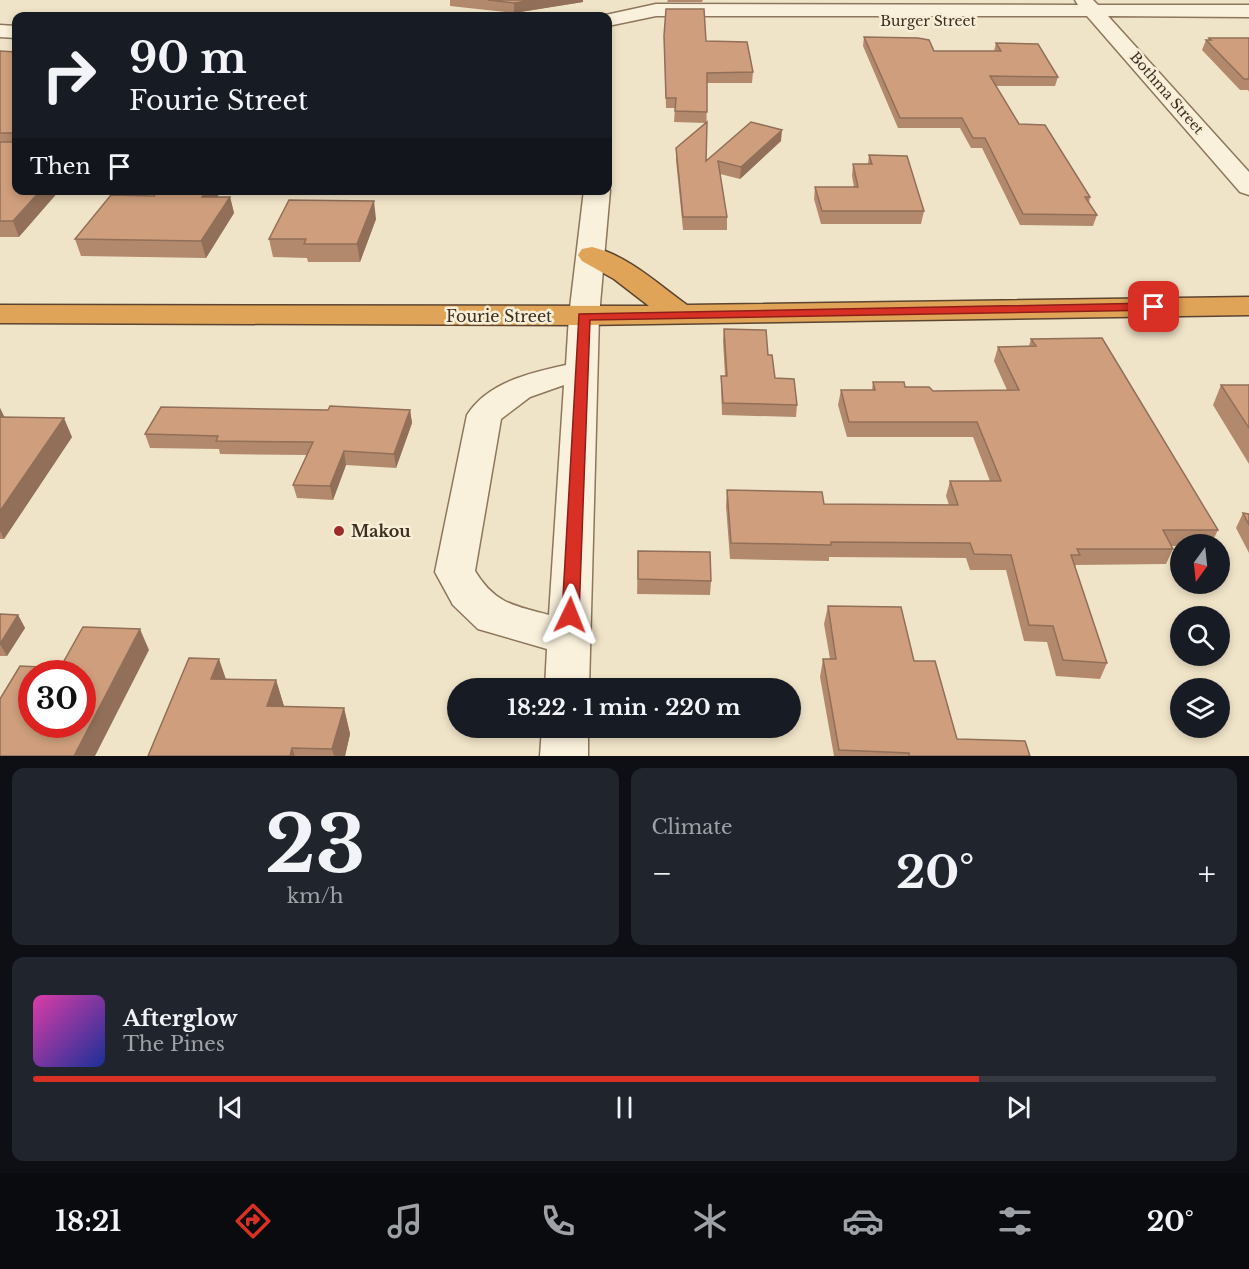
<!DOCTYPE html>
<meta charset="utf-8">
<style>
body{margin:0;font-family:"Libre Baskerville",serif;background:#20242c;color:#f1f3f6;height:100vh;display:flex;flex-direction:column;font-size:22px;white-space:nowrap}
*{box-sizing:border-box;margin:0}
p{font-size:20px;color:#9ea1a6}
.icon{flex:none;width:33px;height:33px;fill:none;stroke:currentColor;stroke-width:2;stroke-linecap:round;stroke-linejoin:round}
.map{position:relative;height:756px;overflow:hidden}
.details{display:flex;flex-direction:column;gap:12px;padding:12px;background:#0d0f14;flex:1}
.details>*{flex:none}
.top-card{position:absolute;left:12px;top:12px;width:600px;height:183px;border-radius:12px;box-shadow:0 3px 9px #0003;background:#171b24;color:#f1f3f6;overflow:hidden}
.needle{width:39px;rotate:195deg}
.buttons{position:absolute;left:1170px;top:534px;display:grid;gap:12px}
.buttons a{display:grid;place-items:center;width:60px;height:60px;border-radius:50%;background:#171b24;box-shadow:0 3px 9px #0003;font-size:30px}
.speed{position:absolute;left:18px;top:660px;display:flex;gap:12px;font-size:30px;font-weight:700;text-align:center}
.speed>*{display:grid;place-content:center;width:78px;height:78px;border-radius:50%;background:#171b24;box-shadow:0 3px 9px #0003;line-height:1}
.speed .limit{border:9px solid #d22;background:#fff;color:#111}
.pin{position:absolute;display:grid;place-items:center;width:51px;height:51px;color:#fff;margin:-26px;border-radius:12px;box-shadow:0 3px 9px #0006}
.me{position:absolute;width:66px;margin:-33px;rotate:2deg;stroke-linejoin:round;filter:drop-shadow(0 0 4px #0008)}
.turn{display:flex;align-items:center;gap:21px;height:126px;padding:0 18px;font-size:27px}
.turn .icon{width:78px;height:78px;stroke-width:2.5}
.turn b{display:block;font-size:42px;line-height:51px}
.then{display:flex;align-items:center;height:57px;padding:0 18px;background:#0003;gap:12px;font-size:22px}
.big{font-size:45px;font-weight:700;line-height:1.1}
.details .widget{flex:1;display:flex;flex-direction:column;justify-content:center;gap:9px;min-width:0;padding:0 21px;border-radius:12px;background:#20242c}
.details .dial{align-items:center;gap:0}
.dial b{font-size:78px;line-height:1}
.song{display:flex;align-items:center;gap:18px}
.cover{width:72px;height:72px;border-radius:9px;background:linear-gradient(135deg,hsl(320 70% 55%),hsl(230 70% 35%))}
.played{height:6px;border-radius:3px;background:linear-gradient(90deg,#d93025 80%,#363941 80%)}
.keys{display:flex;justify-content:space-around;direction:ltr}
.heat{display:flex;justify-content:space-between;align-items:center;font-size:33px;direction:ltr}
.details .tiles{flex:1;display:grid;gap:12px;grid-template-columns:1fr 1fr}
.widget:last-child{grid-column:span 2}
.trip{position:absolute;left:447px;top:678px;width:354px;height:60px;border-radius:30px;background:#171b24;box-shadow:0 3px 9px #0003;font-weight:700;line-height:60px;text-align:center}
.tabs{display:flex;height:96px;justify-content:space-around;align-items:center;background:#090b0e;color:#9ea1a6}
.tabs .icon{width:42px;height:42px}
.tabs .active{color:#d93025}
.tabs b{font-size:27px;color:#f1f3f6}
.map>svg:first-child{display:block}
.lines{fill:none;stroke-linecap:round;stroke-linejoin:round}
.minor-casing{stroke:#8d765c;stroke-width:3}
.highway-casing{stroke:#5b4430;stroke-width:3}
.minor{fill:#faf1dc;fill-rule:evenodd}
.highway{fill:#e0a458;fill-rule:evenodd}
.wall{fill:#b2896c}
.shaded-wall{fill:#916f58}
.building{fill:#cf9f7d;stroke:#916f58;stroke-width:1.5;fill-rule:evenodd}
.route{fill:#d93025;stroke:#8d1f18;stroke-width:1.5}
.poi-dot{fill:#9e2a2b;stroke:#f7eed8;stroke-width:2}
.labels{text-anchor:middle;stroke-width:5;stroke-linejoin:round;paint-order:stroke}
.far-street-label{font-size:14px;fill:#3d2e20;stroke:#f7eed8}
.street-label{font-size:16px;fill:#3d2e20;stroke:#f7eed8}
.poi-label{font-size:16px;font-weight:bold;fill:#3d2e20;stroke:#f7eed8;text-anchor:start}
</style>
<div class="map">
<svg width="1249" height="756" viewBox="0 0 1249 756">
<rect width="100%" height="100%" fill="#f0e4c8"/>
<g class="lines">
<g class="minor-casing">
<path id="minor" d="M 1075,0 L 1093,0 L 1098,5 L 1249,5 L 1249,17 L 1108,16 L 1249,172 L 1249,195 L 1240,192 L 1087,16 L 656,16 L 608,26 L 608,16 L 601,16 L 656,4 L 1078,5 Z
M 0,25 L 16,26 L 16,38 L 0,37 Z
M 608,187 L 610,190 L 599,316 L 589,688 L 545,688 L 547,649 L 478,629 L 453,605 L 435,572 L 467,415 C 488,382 530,373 566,365 L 569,316 L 584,190 L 608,190 ZM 564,385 L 549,615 C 515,606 495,604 475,571 L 501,419 L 530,397 Z
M 542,728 L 588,728 L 588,756 L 540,756 Z"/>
</g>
<g class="highway-casing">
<path id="highway" d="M 592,247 C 627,255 658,284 687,305 L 1249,297 L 1249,315 L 584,325 L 0,323 L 0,305 L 649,306 L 614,279 L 582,261 L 578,255 L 582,249 Z"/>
</g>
<use href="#minor" class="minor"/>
<use href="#highway" class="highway"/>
</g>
<path class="wall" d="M 450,0 L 583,0 L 583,2 L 514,13 L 450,6 Z
M 668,0 L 703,0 L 702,2 L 667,2 Z
M 664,36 L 706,41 L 753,72 L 752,83 L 707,83 L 706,161 L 781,141 L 740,179 L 720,174 L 727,217 L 727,230 L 683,230 L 676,160 L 676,148 L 706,123 L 674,122 L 675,108 L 666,108 Z
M 864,37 L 934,51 L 994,51 L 996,43 L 1058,77 L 1055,86 L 996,86 L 1019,124 L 1090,197 L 1089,203 L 1097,215 L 1093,226 L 1020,225 L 982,148 L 971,148 L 960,128 L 898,128 L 863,46 Z
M 1209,38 L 1249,38 L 1249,92 L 1248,90 L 1240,90 L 1202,50 L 1206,40 L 1208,40 Z
M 0,51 L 16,52 L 16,190 L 19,237 L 0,237 Z
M 869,155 L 924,211 L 921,224 L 821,224 L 814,199 L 815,187 L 854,187 L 852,176 L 853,164 L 868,164 Z
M 222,190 L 217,197 L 230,197 L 234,213 L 206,258 L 81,256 L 75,239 L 154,196 Z
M 376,219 L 360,262 L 308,262 L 307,258 L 273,257 L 269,239 Z
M 724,329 L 768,355 L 775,378 L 797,405 L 796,417 L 722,415 L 721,388 L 721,376 L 725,376 L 723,341 Z
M 1031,339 L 1218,530 L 1211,544 L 1180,544 L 1180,546 L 1171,546 L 1173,549 L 1166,564 L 1076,565 L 1075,567 L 1107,663 L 1100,679 L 1056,676 L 1047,642 L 1024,641 L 1006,570 L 970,570 L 966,558 L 829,557 L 829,561 L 730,559 L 726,506 L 727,490 L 824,504 L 949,505 L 946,496 L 950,481 L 990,481 L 973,437 L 847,437 L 838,405 L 841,390 L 872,390 L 873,382 L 933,391 L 1007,390 L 994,361 L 998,347 L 1029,346 Z
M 1221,385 L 1249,385 L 1249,464 L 1213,405 Z
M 0,408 L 4,417 L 72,437 L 4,539 L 0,539 Z
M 328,410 L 410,410 L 412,423 L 396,468 L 346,465 L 333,500 L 297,498 L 293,485 L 307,455 L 220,454 L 219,449 L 150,448 L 145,434 Z
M 1243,513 L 1249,514 L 1249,553 L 1236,528 Z
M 638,551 L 711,581 L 710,595 L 637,594 Z
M 828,606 L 914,661 L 957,739 L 1030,756 L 834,756 L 820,677 L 823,659 L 830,659 L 824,624 Z
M 0,614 L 18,615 L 25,628 L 7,656 L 0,656 Z
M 226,679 L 276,680 L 284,707 L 344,708 L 350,734 L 345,756 L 148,756 Z"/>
<path class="shaded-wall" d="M 533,0 L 583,0 L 583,2 L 514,13 L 514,3 Z
M 782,130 L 781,141 L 740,179 L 741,167 Z
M 41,190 L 60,190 L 19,237 L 13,221 Z
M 206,190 L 222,190 L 206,213 L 202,197 Z
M 230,197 L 234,213 L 206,258 L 201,241 Z
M 374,201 L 376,219 L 360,262 L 357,244 Z
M 0,408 L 5,418 L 0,424 Z
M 410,410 L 412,423 L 396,468 L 394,454 Z
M 64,418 L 72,437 L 4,539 L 0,531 L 0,511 Z
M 344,451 L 346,465 L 333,500 L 330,486 Z
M 18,615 L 25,628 L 7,656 L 0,644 Z
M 140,629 L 149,650 L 95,756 L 74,756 Z
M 219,659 L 228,685 L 211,679 Z
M 276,680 L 284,706 L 276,732 L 267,706 Z
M 344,708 L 350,734 L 345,756 L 334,756 L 332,749 Z
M 292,748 L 295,756 L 290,756 Z"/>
<path class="building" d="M 488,0 L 533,0 L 514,3 Z
M 666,9 L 704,9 L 706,41 L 747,42 L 753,72 L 707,73 L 707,112 L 675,111 L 676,98 L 666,98 L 664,36 Z
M 864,37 L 918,38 L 929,40 L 934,51 L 1001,51 L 996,43 L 1038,44 L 1058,77 L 990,76 L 1019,124 L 1045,125 L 1090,197 L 1085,197 L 1097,215 L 1023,214 L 985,138 L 973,138 L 962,118 L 900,118 Z
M 1209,38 L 1249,38 L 1249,79 L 1244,79 L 1206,40 L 1211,40 Z
M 0,51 L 16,52 L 16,133 L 0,133 Z
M 707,122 L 706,161 L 751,122 L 782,130 L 741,167 L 718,161 L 727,217 L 683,217 L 676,148 Z
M 0,142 L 16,142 L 16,190 L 41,190 L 13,221 L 0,221 Z
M 869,155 L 907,156 L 924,211 L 822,211 L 815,187 L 858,187 L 853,164 L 872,164 Z
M 158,190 L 206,190 L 202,197 L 230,197 L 201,241 L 75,239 L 111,195 L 154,196 Z
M 289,200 L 374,201 L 357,244 L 304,244 L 306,239 L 269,239 Z
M 724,329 L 766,330 L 768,355 L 772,355 L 775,378 L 794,379 L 797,405 L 723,403 L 721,376 L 727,376 Z
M 1102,338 L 1218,530 L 1163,530 L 1173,549 L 1077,549 L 1080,555 L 1071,555 L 1107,663 L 1063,660 L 1053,626 L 1029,625 L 1011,555 L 974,554 L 970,543 L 831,542 L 831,545 L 731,543 L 727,490 L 822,492 L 824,504 L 958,505 L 950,481 L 1001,481 L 977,422 L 849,422 L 841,390 L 875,390 L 873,382 L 904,382 L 905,387 L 929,387 L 933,391 L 1019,390 L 998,347 L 1036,346 L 1031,339 Z
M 1221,385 L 1249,385 L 1249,428 Z
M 330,406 L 410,410 L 394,454 L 344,451 L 330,486 L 293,485 L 313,442 L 216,441 L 218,436 L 145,434 L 161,407 L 328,410 Z
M 0,417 L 64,418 L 0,511 Z
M 1243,513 L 1249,514 L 1249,525 Z
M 638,551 L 710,552 L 711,581 L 638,579 Z
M 828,606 L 901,607 L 914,661 L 935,661 L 957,739 L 1025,741 L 1030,756 L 909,756 L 909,753 L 839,750 L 823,659 L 836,659 Z
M 0,614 L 18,615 L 0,644 Z
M 83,627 L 140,629 L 74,756 L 0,756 L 0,699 L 20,666 L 60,668 ZM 32,674 L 82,674 L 82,724 L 32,724 Z
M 189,658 L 219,659 L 211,679 L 276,680 L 267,706 L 344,708 L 332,749 L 292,748 L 290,756 L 148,756 Z"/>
<path class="route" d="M 1154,303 L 1161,307 L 1159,310 L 590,320 L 579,615 L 577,620 L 570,622 L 564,620 L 562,615 L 579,314 Z"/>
<circle class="poi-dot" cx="339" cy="531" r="6"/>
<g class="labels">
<g class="far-street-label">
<text x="928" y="26">Burger Street</text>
<text transform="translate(1167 93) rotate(49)" y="5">Bothma Street</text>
</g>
<g class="street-label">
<text x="499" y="322">Fourie Street</text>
</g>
<g class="poi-label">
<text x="351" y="537">Makou</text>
</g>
</g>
</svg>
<div class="buttons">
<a><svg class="needle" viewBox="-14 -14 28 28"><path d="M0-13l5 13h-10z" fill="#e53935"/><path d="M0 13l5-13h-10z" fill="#9ea1a6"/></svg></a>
<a><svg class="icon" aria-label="search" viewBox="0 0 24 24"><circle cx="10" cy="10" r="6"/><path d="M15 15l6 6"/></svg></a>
<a><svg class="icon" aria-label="layers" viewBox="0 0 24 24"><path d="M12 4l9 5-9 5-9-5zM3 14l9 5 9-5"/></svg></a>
</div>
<div class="speed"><div class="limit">30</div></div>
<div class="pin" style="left:1154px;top:307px;background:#d93025"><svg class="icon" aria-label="arrive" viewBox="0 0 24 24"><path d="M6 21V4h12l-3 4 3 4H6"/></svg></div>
<svg class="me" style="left:570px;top:615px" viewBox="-20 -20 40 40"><path d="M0-17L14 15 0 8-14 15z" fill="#d93025" stroke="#fff" stroke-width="4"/></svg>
<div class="trip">18:22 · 1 min · 220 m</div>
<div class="top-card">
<div class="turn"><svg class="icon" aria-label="right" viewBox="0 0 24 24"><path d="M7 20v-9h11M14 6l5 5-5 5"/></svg><div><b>90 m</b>Fourie Street</div></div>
<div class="then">Then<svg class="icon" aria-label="arrive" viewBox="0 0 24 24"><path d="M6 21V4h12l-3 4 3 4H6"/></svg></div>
</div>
</div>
<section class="details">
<div class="tiles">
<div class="widget dial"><b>23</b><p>km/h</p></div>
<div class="widget"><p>Climate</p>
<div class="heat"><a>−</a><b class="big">20°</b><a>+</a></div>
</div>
<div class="widget">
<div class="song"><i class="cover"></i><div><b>Afterglow</b><p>The Pines</p></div></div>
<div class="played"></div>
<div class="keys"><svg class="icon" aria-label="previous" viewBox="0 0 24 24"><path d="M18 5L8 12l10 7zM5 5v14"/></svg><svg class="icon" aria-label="pause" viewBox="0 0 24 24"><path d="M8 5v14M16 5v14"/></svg><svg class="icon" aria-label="next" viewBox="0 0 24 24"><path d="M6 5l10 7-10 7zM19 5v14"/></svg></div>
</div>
</div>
</section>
<nav class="tabs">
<b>18:21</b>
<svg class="icon active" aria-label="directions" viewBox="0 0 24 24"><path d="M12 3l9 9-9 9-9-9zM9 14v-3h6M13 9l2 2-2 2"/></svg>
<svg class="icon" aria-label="music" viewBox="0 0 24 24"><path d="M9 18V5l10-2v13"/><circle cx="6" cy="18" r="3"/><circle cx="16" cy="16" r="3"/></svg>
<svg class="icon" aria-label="phone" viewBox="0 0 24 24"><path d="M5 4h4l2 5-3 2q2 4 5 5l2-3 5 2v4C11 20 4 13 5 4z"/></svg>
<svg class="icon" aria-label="climate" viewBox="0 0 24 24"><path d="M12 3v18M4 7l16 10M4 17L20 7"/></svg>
<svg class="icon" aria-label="car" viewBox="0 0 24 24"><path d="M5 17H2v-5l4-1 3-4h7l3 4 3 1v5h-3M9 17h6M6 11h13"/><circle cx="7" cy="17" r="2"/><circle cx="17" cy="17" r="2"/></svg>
<svg class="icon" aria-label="filters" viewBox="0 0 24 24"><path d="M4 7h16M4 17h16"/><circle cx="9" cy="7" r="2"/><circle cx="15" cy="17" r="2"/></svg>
<b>20°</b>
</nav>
